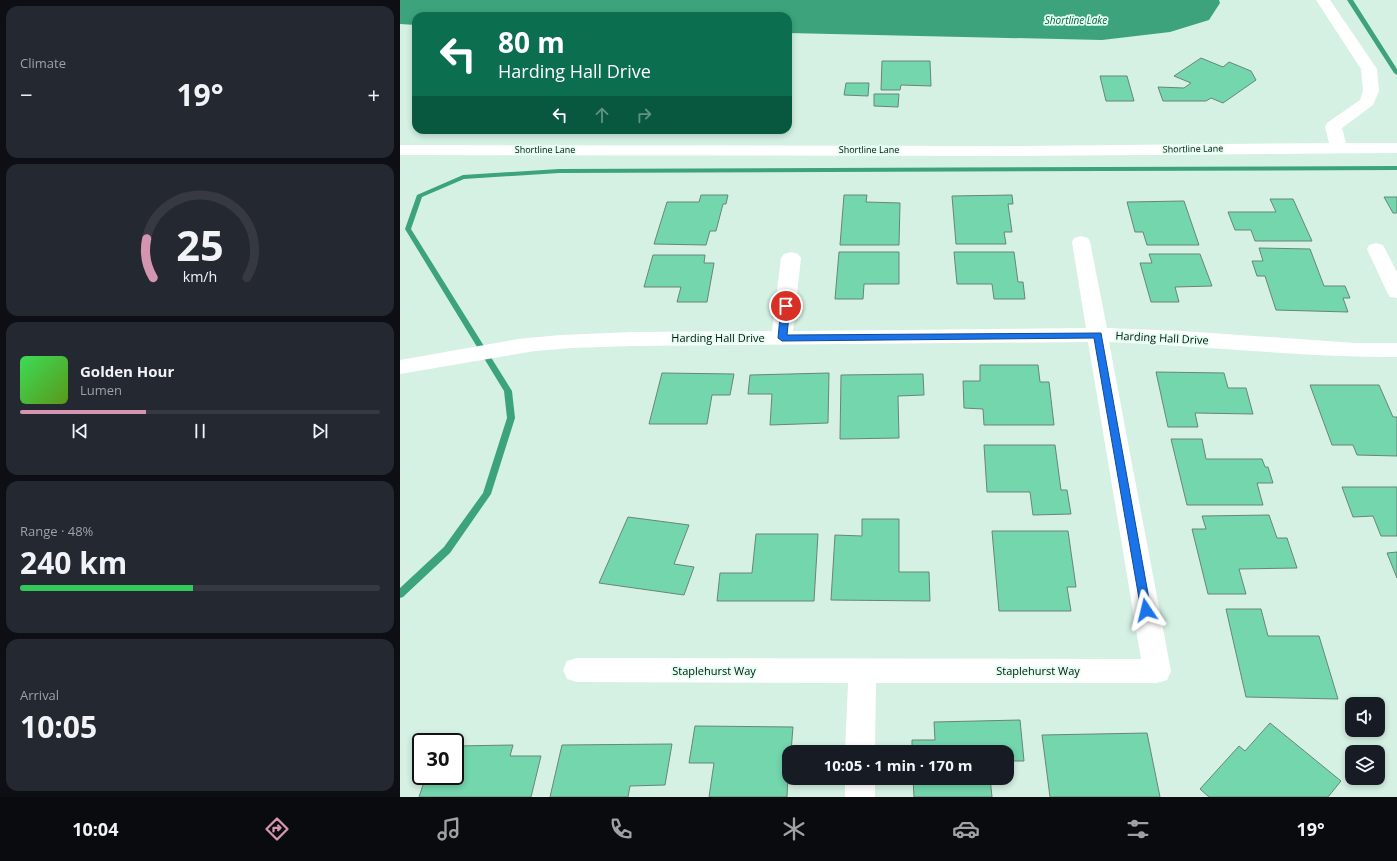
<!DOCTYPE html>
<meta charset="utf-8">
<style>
body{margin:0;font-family:"Open Sans",sans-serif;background:#242831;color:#f1f3f6;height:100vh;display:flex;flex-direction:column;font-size:15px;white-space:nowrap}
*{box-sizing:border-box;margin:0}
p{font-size:13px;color:#9ea1a6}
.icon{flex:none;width:22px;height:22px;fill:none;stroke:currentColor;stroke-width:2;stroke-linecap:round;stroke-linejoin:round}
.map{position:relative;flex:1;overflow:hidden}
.drawer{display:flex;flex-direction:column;gap:6px;padding:6px;background:#0d0f14;width:400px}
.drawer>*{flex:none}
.hud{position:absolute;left:12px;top:12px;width:380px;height:122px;border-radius:12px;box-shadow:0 2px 6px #0003;background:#0b6e4f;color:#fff;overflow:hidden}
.tools{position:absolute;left:945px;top:697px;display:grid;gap:8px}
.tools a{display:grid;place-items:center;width:40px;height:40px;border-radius:8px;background:#171b24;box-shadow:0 2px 6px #0003;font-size:20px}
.speed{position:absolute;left:12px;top:733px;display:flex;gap:8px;font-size:20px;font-weight:700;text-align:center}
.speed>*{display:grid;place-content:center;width:52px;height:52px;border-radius:50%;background:#171b24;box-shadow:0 2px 6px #0003;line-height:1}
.speed .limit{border:2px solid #111;border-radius:6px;background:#fff;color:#111}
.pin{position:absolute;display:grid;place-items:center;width:34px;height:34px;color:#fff;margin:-17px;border:2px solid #fff;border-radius:50%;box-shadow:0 1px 4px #0007}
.me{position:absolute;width:44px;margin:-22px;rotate:350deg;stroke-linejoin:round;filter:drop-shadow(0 0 3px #0008)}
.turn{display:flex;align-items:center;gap:14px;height:84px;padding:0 20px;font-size:18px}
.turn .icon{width:52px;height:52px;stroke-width:2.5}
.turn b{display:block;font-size:28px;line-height:34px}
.lanes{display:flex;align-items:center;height:38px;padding:0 20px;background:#0003;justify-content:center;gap:20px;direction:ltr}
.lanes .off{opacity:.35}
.big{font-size:30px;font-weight:700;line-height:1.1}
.drawer .card{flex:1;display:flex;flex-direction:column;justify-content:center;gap:6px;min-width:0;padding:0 14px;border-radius:12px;background:#242831}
.drawer .dial{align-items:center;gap:0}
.dial svg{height:104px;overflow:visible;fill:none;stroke:#363941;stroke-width:7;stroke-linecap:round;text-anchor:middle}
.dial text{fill:#f1f3f6;stroke:none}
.song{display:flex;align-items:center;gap:12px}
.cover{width:48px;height:48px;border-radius:6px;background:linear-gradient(135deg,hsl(130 70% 55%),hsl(90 70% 35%))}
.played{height:4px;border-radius:2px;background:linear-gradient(90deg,#d495b0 35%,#363941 35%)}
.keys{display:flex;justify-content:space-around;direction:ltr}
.heat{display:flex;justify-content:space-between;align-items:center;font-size:22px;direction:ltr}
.charge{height:6px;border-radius:3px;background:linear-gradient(90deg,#34c759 48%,#363941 0)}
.trip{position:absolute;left:382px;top:745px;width:232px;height:40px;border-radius:12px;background:#171b24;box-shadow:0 2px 6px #0003;font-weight:700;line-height:40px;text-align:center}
.tab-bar{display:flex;height:64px;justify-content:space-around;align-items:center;background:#090b0e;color:#9ea1a6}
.tab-bar .icon{width:28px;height:28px}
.tab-bar .selected{color:#d495b0}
.tab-bar b{font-size:18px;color:#f1f3f6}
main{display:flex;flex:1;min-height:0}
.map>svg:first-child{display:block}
.water{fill:#3da37c}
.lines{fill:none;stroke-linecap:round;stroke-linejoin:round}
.stream{fill:#3da37c;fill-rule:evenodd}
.building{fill:#73d6ac;stroke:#6a8578}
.minor{fill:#fff;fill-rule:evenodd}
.route{fill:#1a73e8;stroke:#114b97}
.labels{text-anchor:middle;stroke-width:3.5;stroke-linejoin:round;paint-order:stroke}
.far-street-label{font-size:9px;fill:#08120d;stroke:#e1fff0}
.far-water-label{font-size:10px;font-style:italic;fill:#095b40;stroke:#e1fff0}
.street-label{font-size:11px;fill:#08120d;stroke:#e1fff0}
</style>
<main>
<section class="drawer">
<div class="card"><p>Climate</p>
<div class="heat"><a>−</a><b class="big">19°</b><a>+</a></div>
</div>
<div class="card dial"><svg viewBox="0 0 100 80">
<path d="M14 69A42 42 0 1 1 86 69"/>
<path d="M14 69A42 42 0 0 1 9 39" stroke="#d495b0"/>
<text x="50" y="56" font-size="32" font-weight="700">25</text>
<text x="50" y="72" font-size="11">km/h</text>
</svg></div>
<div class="card">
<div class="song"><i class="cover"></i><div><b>Golden Hour</b><p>Lumen</p></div></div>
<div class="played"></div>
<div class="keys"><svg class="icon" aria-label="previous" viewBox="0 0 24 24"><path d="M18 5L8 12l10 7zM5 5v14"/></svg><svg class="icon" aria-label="pause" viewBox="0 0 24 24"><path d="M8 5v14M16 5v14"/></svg><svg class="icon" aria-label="next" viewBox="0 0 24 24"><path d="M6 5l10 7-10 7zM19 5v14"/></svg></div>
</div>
<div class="card"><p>Range · 48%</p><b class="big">240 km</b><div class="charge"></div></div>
<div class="card"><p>Arrival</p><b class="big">10:05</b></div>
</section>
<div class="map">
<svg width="997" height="797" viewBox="0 0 997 797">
<rect width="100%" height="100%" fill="#d4f1e3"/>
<path class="water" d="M 0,0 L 819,0 L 820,3 L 809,20 L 770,32 L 702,40 L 388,33 L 388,16 L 16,16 L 16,25 L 0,24 Z"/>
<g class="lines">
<path class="stream" d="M 947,0 L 953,0 L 997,69 L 997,75 L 994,73 Z
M 997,166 L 997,170 L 159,173 L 64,179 L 22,197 L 11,229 L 112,391 L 115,418 L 91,494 L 50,553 L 3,597 L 0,598 L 0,588 L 44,547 L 83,493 L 107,418 L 104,391 L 5,229 L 17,195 L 63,175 L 159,169 Z"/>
</g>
<path class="building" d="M 801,58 L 823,67 L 829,62 L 851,71 L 856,80 L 823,103 L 811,98 L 806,101 L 763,101 L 758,87 L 784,88 L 791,83 L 774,76 Z
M 482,61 L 530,61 L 531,86 L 501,85 L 500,90 L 481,90 Z
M 700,76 L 727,76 L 734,101 L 706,101 Z
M 446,83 L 469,83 L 468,96 L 444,95 Z
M 474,94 L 499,94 L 498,107 L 474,106 Z
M 301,195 L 328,195 L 326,204 L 323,204 L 316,231 L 310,231 L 306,245 L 254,244 L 267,202 L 299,202 Z
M 444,195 L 467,195 L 466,202 L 500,203 L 499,245 L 440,245 Z
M 612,195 L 613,204 L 608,204 L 612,232 L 604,232 L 606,244 L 556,244 L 552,196 Z
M 984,197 L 997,197 L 997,213 L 993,213 Z
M 870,199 L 893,199 L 912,241 L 855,241 L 851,230 L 835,230 L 828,212 L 876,212 Z
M 784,201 L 799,245 L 747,245 L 743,232 L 735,232 L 727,202 Z
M 859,248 L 910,249 L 924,286 L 945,286 L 950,298 L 943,298 L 948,312 L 876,310 L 865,276 L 857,276 L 852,261 L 863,261 Z
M 439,252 L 499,252 L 499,284 L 464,284 L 463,299 L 435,299 Z
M 554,252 L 614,252 L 618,282 L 623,282 L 625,299 L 594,299 L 592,284 L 557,284 Z
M 749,254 L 800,254 L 812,286 L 775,287 L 779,302 L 751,302 L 740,263 L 752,263 Z
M 253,255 L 305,255 L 304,263 L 314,263 L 307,302 L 277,302 L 281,287 L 244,287 Z
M 580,365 L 638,365 L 640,382 L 649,382 L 654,425 L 584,425 L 583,409 L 564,408 L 563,381 L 580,381 Z
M 756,372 L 824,373 L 828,388 L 846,388 L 853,414 L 795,413 L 798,427 L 768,427 Z
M 262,373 L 334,374 L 330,395 L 312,395 L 307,424 L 249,424 Z
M 429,373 L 428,423 L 370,425 L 372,394 L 348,394 L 350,375 Z
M 523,374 L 524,395 L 498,396 L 499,438 L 440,439 L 441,375 Z
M 910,385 L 979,385 L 993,417 L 997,417 L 997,456 L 957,455 L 953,445 L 932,445 Z
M 771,439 L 802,439 L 806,459 L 862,459 L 865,467 L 868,467 L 873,483 L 857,483 L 863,505 L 787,505 Z
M 584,445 L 655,445 L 661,490 L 667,490 L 671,514 L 633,515 L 630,492 L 587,492 Z
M 942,487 L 997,487 L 997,536 L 981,536 L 973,516 L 953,517 Z
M 869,515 L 877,538 L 887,538 L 897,568 L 839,569 L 846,594 L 808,594 L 792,529 L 806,529 L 802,516 Z
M 228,517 L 289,525 L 274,564 L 294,567 L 284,595 L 199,583 Z
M 462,519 L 499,519 L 499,572 L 529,572 L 530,601 L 431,600 L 435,535 L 462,536 Z
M 592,531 L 668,531 L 676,587 L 667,587 L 671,611 L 599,611 Z
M 356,534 L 418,534 L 414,601 L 317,601 L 320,573 L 352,573 Z
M 997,552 L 997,578 L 987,553 Z
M 826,609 L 861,609 L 868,636 L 919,636 L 938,699 L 846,697 Z
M 620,720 L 624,761 L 607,761 L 607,752 L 512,752 L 512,740 L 535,740 L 534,722 Z
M 870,723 L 941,781 L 928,797 L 809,797 L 800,789 L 839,746 L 845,751 Z
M 295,726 L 393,727 L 391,752 L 389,752 L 387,797 L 309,797 L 314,763 L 289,763 Z
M 747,733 L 760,797 L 650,797 L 642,735 Z
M 272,744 L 265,785 L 230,786 L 228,797 L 150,797 L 162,745 Z
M 113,745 L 110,756 L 141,756 L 131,797 L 19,797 L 26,776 L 55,776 L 55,746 Z
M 513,778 L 590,778 L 592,797 L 514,797 Z"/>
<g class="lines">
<path class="minor" d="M 916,0 L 930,0 L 977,69 L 979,91 L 973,105 L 942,128 L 946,143 L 997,143 L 997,153 L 610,156 L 0,155 L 0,145 L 610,146 L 929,143 L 925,127 L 927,123 L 960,100 L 963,91 L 961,69 Z
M 681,236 L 688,238 L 690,242 L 707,328 L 782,331 L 956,343 L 997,343 L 997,357 C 901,357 805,346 709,342 L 771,671 L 767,680 L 757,683 L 476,683 L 475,752 L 445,752 L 448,683 L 177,682 L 167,679 L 163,670 L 167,661 L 177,658 L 741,659 L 688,342 L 233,346 L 172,348 L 135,351 L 0,374 L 0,360 L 118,339 L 160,335 L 233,332 L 372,331 L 381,258 L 384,254 L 391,252 L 398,254 L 401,258 L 393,331 L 686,328 L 672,242 L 674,238 Z
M 976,243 L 983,245 L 997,272 L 997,298 L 990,297 L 987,292 L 967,249 L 969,245 Z
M 445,778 L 475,778 L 475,797 L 445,797 Z"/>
</g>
<path class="route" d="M 386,303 L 390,306 L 387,335 L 701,333 L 751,610 L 750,613 L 746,615 L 742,613 L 741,610 L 694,338 L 382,341 L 378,338 L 381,306 Z"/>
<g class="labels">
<g class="far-street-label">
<text transform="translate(793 149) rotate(-1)" y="3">Shortline Lane</text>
<text x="145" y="153">Shortline Lane</text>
<text x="469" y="153">Shortline Lane</text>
</g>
<g class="far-water-label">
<text x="676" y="24">Shortline Lake</text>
</g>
<g class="street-label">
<text x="318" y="342">Harding Hall Drive</text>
<text transform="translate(762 338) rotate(3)" y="4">Harding Hall Drive</text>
<text x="314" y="675">Staplehurst Way</text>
<text x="638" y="675">Staplehurst Way</text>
</g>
</g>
</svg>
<div class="tools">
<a><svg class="icon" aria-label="sound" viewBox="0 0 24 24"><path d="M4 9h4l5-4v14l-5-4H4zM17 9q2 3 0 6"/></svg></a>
<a><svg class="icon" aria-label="layers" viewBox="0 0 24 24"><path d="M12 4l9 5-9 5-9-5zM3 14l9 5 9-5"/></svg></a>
</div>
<div class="speed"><div class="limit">30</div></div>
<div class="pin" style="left:386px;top:306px;background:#d93025"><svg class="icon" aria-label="arrive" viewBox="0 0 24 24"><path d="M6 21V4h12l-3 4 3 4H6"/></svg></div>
<svg class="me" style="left:746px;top:610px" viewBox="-20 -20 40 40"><path d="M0-17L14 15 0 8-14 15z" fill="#1a73e8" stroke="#fff" stroke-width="4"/></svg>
<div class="trip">10:05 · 1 min · 170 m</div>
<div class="hud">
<div class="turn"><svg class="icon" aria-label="left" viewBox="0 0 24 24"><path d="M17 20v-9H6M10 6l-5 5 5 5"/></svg><div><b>80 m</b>Harding Hall Drive</div></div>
<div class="lanes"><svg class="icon" aria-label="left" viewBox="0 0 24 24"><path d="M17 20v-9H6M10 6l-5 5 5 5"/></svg><svg class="icon off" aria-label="ahead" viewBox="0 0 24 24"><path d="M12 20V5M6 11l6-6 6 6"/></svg><svg class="icon off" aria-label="right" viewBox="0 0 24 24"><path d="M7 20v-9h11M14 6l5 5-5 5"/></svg></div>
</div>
</div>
</main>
<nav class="tab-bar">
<b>10:04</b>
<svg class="icon selected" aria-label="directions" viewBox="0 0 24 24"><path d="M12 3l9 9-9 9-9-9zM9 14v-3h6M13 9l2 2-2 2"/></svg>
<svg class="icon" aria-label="music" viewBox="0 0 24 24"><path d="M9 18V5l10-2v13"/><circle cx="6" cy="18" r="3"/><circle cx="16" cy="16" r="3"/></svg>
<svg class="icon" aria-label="phone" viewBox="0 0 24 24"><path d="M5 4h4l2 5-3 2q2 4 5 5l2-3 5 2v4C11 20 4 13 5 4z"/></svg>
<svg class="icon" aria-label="climate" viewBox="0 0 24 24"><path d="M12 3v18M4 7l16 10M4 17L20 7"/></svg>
<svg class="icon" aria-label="car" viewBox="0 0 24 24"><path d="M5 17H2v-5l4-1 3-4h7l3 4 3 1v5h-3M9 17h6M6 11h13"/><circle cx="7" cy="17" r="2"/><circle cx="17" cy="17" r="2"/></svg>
<svg class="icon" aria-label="filters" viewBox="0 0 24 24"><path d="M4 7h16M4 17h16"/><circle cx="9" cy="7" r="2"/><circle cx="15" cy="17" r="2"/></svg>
<b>19°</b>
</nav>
